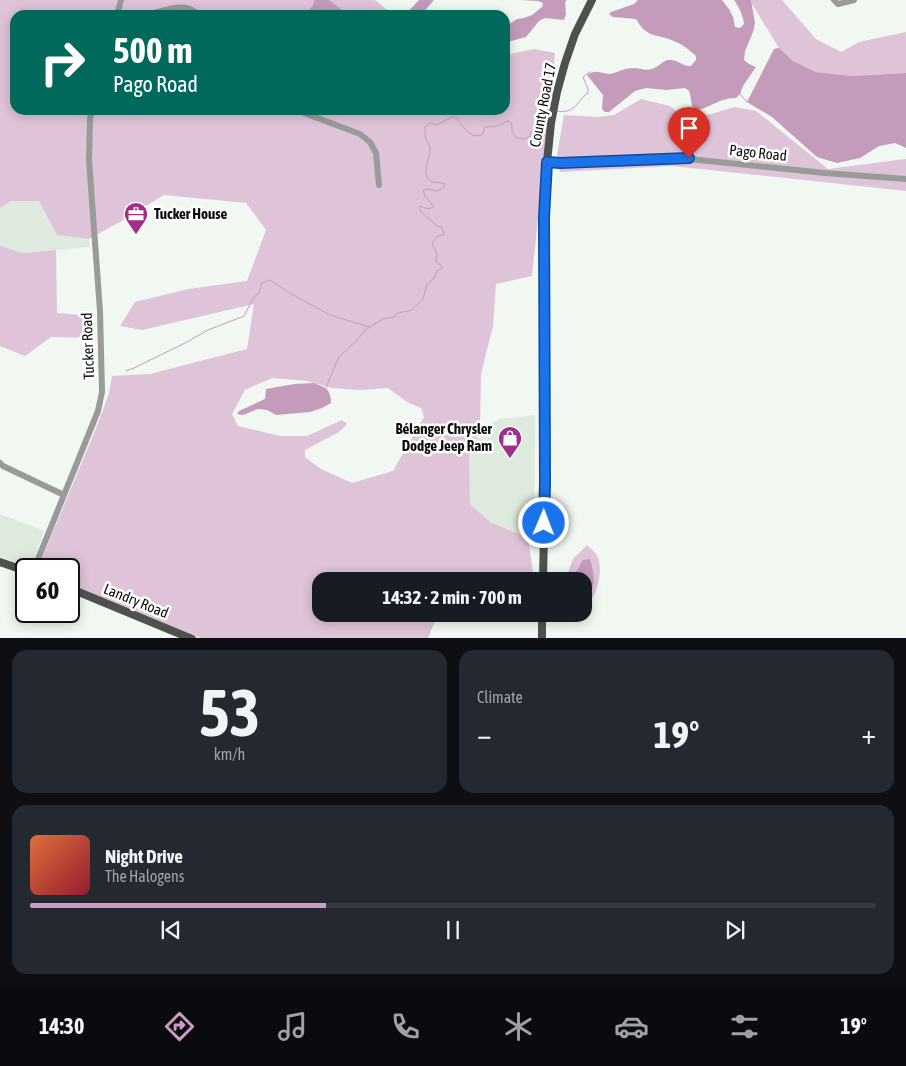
<!DOCTYPE html>
<meta charset="utf-8">
<style>
body{margin:0;font-family:"Asap Condensed",sans-serif;background:#242831;color:#f1f3f6;height:100vh;display:flex;flex-direction:column;font-size:19px;white-space:nowrap}
*{box-sizing:border-box;margin:0}
p{font-size:16px;color:#9ea1a6}
.icon{flex:none;width:28px;height:28px;fill:none;stroke:currentColor;stroke-width:2;stroke-linecap:round;stroke-linejoin:round}
.map{position:relative;height:638px;overflow:hidden}
.panel{display:flex;flex-direction:column;gap:12px;padding:12px;background:#0d0f14;flex:1}
.panel>*{flex:none}
.hud{position:absolute;left:10px;top:10px;width:500px;height:105px;border-radius:15px;box-shadow:0 2px 12px #0003;background:#00695c;color:#fff;overflow:hidden}
.speed{position:absolute;left:15px;top:558px;display:flex;gap:10px;font-size:25px;font-weight:700;text-align:center}
.speed>*{display:grid;place-content:center;width:65px;height:65px;border-radius:50%;background:#171b24;box-shadow:0 2px 12px #0003;line-height:1}
.speed .limit{border:2px solid #111;border-radius:8px;background:#fff;color:#111}
.pin{position:absolute;display:grid;place-items:center;width:42px;height:42px;color:#fff;margin:-51px -21px;border-radius:50% 50% 50% 0;rotate:-45deg;box-shadow:0 0 5px #0007}
.pin .icon{rotate:45deg}
.me{position:absolute;width:55px;margin:-28px;rotate:1deg;stroke-linejoin:round;filter:drop-shadow(0 0 4px #0008)}
.turn{display:flex;align-items:center;gap:18px;height:105px;padding:0 20px;font-size:22px}
.turn .icon{width:65px;height:65px;stroke-width:2.5}
.turn b{display:block;font-size:35px;line-height:42px}
.big{font-size:38px;font-weight:700;line-height:1.1}
.panel .card{flex:1;display:flex;flex-direction:column;justify-content:center;gap:8px;min-width:0;padding:0 18px;border-radius:15px;background:#242831}
.panel .dial{align-items:center;gap:0}
.dial b{font-size:65px;line-height:1}
.song{display:flex;align-items:center;gap:15px}
.cover{width:60px;height:60px;border-radius:8px;background:linear-gradient(135deg,hsl(20 70% 55%),hsl(350 70% 35%))}
.played{height:5px;border-radius:2px;background:linear-gradient(90deg,#cc9bc7 35%,#363941 35%)}
.keys{display:flex;justify-content:space-around;direction:ltr}
.heat{display:flex;justify-content:space-between;align-items:center;font-size:28px;direction:ltr}
.panel .tiles{flex:1;display:grid;gap:12px;grid-template-columns:1fr 1fr}
.card:last-child{grid-column:span 2}
.trip{position:absolute;left:312px;top:572px;width:280px;height:50px;border-radius:15px;background:#171b24;box-shadow:0 2px 12px #0003;font-weight:700;line-height:50px;text-align:center}
.tabs{display:flex;height:80px;justify-content:space-around;align-items:center;background:#090b0e;color:#9ea1a6}
.tabs .icon{width:35px;height:35px}
.tabs .selected{color:#cc9bc7}
.tabs b{font-size:22px;color:#f1f3f6}
.map>svg:first-child{display:block}
.built{fill:#dfeadf}
.green{fill:#dfc3d8;fill-rule:evenodd}
.water{fill:#c49bbb}
.lines{fill:none;stroke-linecap:round;stroke-linejoin:round}
.stream{stroke:#c49bbb;stroke-width:1}
.minor{stroke:#989b98;stroke-width:6}
.major{stroke:#4e524e;stroke-width:8}
.route-casing{stroke:#114b97;stroke-width:12}
.route{stroke:#1a73e8;stroke-width:9}
.labels{text-anchor:middle;stroke-width:5;stroke-linejoin:round;paint-order:stroke}
.street-label{font-size:15px;fill:#0c0e0c;stroke:#fff}
.poi-label{font-size:15px;font-weight:bold;fill:#0c0e0c;stroke:#fff;text-anchor:start}
</style>
<div class="map">
<svg width="906" height="639" viewBox="0 0 906 639">
<rect width="100%" height="100%" fill="#f1f7f1"/>
<path class="built" d="M 11,201 L 39,201 L 58,235 L 89,239 L 90,247 L 23,253 L 0,246 L 0,208 Z
M 535,415 L 534,538 L 528,538 L 490,522 L 470,504 L 469,455 L 480,428 L 500,419 Z
M 0,514 L 44,531 L 31,568 L 0,557 Z"/>
<path class="green" d="M 0,0 L 375,0 L 386,9 L 397,15 L 15,15 L 15,110 L 505,110 L 505,55 L 534,49 L 555,53 L 532,276 L 496,284 L 493,326 L 481,374 L 480,428 L 469,455 L 470,504 L 490,522 L 528,538 L 533,572 L 529,581 L 321,581 L 321,614 L 438,614 L 428,638 L 202,639 L 69,584 L 69,569 L 40,569 L 38,568 L 97,426 L 109,394 L 112,376 L 150,374 L 247,349 L 254,304 L 142,330 L 120,326 L 135,302 L 189,289 L 247,281 L 266,230 L 246,203 L 164,195 L 118,223 L 89,239 L 57,235 L 39,201 L 11,201 L 0,208 ZM 272,378 L 307,381 L 332,388 L 360,390 L 388,388 L 407,402 L 421,408 L 424,417 L 393,471 L 352,483 L 321,469 L 305,457 L 305,450 L 339,432 L 347,424 L 342,420 L 307,436 L 280,436 L 238,426 L 232,414 L 245,390 Z
M 751,0 L 782,0 L 816,39 L 841,52 L 859,42 L 906,32 L 906,73 L 852,76 L 816,72 L 793,61 L 779,48 L 752,4 Z
M 641,99 L 670,106 L 682,115 L 704,116 L 735,107 L 756,111 L 828,169 L 906,159 L 906,191 L 672,166 L 560,172 L 557,155 L 564,115 L 598,117 L 614,115 Z
M 0,246 L 23,253 L 56,250 L 57,313 L 90,316 L 92,338 L 51,337 L 25,356 L 0,346 Z
M 587,545 C 591,549 597,553 598,558 C 603,572 597,594 588,605 L 584,605 L 584,581 L 565,581 L 573,559 Z"/>
<path class="water" d="M 314,0 L 329,0 L 348,15 L 303,15 C 308,11 314,7 314,0 Z
M 419,0 L 434,0 L 421,15 L 405,15 Z
M 520,0 L 567,0 L 565,2 L 566,14 L 564,20 L 545,18 L 539,21 L 526,37 L 507,42 L 505,41 L 505,27 L 517,19 L 524,18 L 532,15 L 542,7 L 543,3 L 538,1 Z
M 638,0 L 722,0 L 729,9 L 733,17 L 735,27 L 740,28 L 744,24 C 743,15 739,7 734,0 L 751,0 L 755,23 L 753,32 L 745,51 L 744,60 L 749,64 L 756,67 L 743,86 L 740,94 L 736,98 C 722,97 711,107 697,110 L 692,106 L 690,94 L 689,91 L 685,88 L 666,90 L 646,88 L 635,91 L 609,112 L 605,112 L 602,109 L 603,95 L 587,75 C 598,67 604,77 614,73 C 620,71 626,68 633,68 C 639,68 646,71 652,69 C 659,67 663,60 669,60 C 678,59 683,67 691,66 L 696,60 L 696,56 C 690,51 684,45 676,42 C 658,33 648,40 636,19 L 613,17 L 609,14 L 611,12 L 634,4 Z
M 779,48 L 793,61 L 816,72 L 852,76 L 906,73 L 906,148 L 895,143 L 879,146 L 860,158 L 837,163 L 817,157 L 772,117 L 747,102 L 774,49 Z
M 314,383 C 326,388 331,389 331,403 L 322,408 L 310,412 L 276,415 L 267,410 L 258,409 L 243,415 L 237,414 L 239,411 L 265,399 L 266,389 L 294,384 Z
M 590,559 C 594,573 596,584 588,598 L 584,599 L 584,581 L 571,581 L 583,560 Z"/>
<g class="lines">
<path class="stream" d="M 740,94 L 747,102
M 557,111 C 577,114 576,101 588,93 L 588,89 L 583,77 L 590,72
M 126,371 L 134,368 L 185,343 L 208,330 L 244,316 L 254,297 L 259,293 L 262,283 L 270,280 L 288,292 L 330,315 L 369,327
M 326,388 L 338,358 L 358,339 L 365,330 L 383,319 L 393,317 L 398,313 L 412,310 L 423,299 L 427,284 L 435,277 L 436,272 L 443,267 L 436,262 L 437,254 L 432,243 L 437,237 L 444,234 L 442,227 L 437,226 L 420,211 L 420,206 L 428,209 L 434,207 L 425,196 L 423,190 L 429,189 L 438,191 L 444,187 L 445,184 C 441,182 437,183 433,182 C 419,177 430,159 430,150 C 430,145 428,143 426,139 C 425,135 425,131 425,127 L 430,123 L 437,125 L 452,117 L 456,117 C 463,126 469,139 482,135 L 485,127 L 497,126 L 508,121 L 512,124 L 512,132 L 517,138 L 524,139 L 529,137 L 532,131 C 540,128 540,120 542,112 L 545,109 L 549,109"/>
<path class="minor" d="M 834,0 L 838,4 L 854,0
M 118,14 L 128,15
M 117,15 L 121,0
M 147,15 C 163,11 186,0 198,15
M 296,110 L 360,134 L 370,142 L 376,153 L 379,185
M 547,162 L 560,163 L 689,159 L 825,173 L 906,179
M 0,463 L 3,466 L 64,495
M 34,569 L 98,411 L 102,392 L 100,311 L 89,160 L 90,119 L 92,110"/>
<path class="major" d="M 0,562 L 26,571
M 543,581 L 545,482 L 544,217 L 547,162 L 551,123 L 557,92 L 565,63 L 575,34 L 592,0
M 69,588 L 192,639
M 542,639 L 542,614"/>
</g>
<g class="lines">
<g class="route-casing">
<path id="route" d="M 544,523 L 545,482 L 544,217 L 547,162 L 560,163 L 689,158"/>
</g>
<use href="#route" class="route"/>
</g>
<defs>
<g id="office-pin" transform="scale(1.25)"><path d="M0 17L-7.5 6A9.5 9.5 0 1 1 7.5 6Z" fill="#9e2f8d" stroke="#fff"/><path d="M-6-3h4V-5.5h4V-3h4V5H-6ZM-1-4.5V-3h2v-1.5ZM-6 0V1H6V0Z" fill="#fff"/></g>
<g id="shop-pin" transform="scale(1.25)"><path d="M0 17L-7.5 6A9.5 9.5 0 1 1 7.5 6Z" fill="#9e2f8d" stroke="#fff"/><path d="M-5-2.5h2.3a2.7 3.5 0 0 1 5.4 0H5L5.5 6h-11ZM-1.5-2.5h3a1.5 2.3 0 0 0-3 0Z" fill="#fff"/></g>
</defs>
<g fill-rule="evenodd">
<use href="#office-pin" x="136" y="214"/>
<use href="#shop-pin" x="510" y="438"/>
</g>
<g class="labels">
<g class="street-label">
<text transform="translate(543 105) rotate(-79)" y="5">County Road 17</text>
<text transform="translate(758 153) rotate(6)" y="5">Pago Road</text>
<text transform="translate(88 346) rotate(-92)" y="5">Tucker Road</text>
<text transform="translate(136 601) rotate(22)" y="5">Landry Road</text>
</g>
<g class="poi-label">
<text x="154" y="219">Tucker House</text>
<text x="492" y="434" text-anchor="end">Bélanger Chrysler<tspan x="492" dy="17">Dodge Jeep Ram</tspan></text>
</g>
</g>
</svg>
<div class="speed"><div class="limit">60</div></div>
<div class="pin" style="left:689px;top:158px;background:#d93025"><svg class="icon" aria-label="arrive" viewBox="0 0 24 24"><path d="M6 21V4h12l-3 4 3 4H6"/></svg></div>
<svg class="me" style="left:544px;top:523px" viewBox="-20 -20 40 40"><circle r="17" fill="#1a73e8" stroke="#fff" stroke-width="3"/><path d="M0-11L8 9 0 5-8 9z" fill="#fff"/></svg>
<div class="trip">14:32 · 2 min · 700 m</div>
<div class="hud">
<div class="turn"><svg class="icon" aria-label="right" viewBox="0 0 24 24"><path d="M7 20v-9h11M14 6l5 5-5 5"/></svg><div><b>500 m</b>Pago Road</div></div>
</div>
</div>
<section class="panel">
<div class="tiles">
<div class="card dial"><b>53</b><p>km/h</p></div>
<div class="card"><p>Climate</p>
<div class="heat"><a>−</a><b class="big">19°</b><a>+</a></div>
</div>
<div class="card">
<div class="song"><i class="cover"></i><div><b>Night Drive</b><p>The Halogens</p></div></div>
<div class="played"></div>
<div class="keys"><svg class="icon" aria-label="previous" viewBox="0 0 24 24"><path d="M18 5L8 12l10 7zM5 5v14"/></svg><svg class="icon" aria-label="pause" viewBox="0 0 24 24"><path d="M8 5v14M16 5v14"/></svg><svg class="icon" aria-label="next" viewBox="0 0 24 24"><path d="M6 5l10 7-10 7zM19 5v14"/></svg></div>
</div>
</div>
</section>
<nav class="tabs">
<b>14:30</b>
<svg class="icon selected" aria-label="directions" viewBox="0 0 24 24"><path d="M12 3l9 9-9 9-9-9zM9 14v-3h6M13 9l2 2-2 2"/></svg>
<svg class="icon" aria-label="music" viewBox="0 0 24 24"><path d="M9 18V5l10-2v13"/><circle cx="6" cy="18" r="3"/><circle cx="16" cy="16" r="3"/></svg>
<svg class="icon" aria-label="phone" viewBox="0 0 24 24"><path d="M5 4h4l2 5-3 2q2 4 5 5l2-3 5 2v4C11 20 4 13 5 4z"/></svg>
<svg class="icon" aria-label="climate" viewBox="0 0 24 24"><path d="M12 3v18M4 7l16 10M4 17L20 7"/></svg>
<svg class="icon" aria-label="car" viewBox="0 0 24 24"><path d="M5 17H2v-5l4-1 3-4h7l3 4 3 1v5h-3M9 17h6M6 11h13"/><circle cx="7" cy="17" r="2"/><circle cx="17" cy="17" r="2"/></svg>
<svg class="icon" aria-label="filters" viewBox="0 0 24 24"><path d="M4 7h16M4 17h16"/><circle cx="9" cy="7" r="2"/><circle cx="15" cy="17" r="2"/></svg>
<b>19°</b>
</nav>
